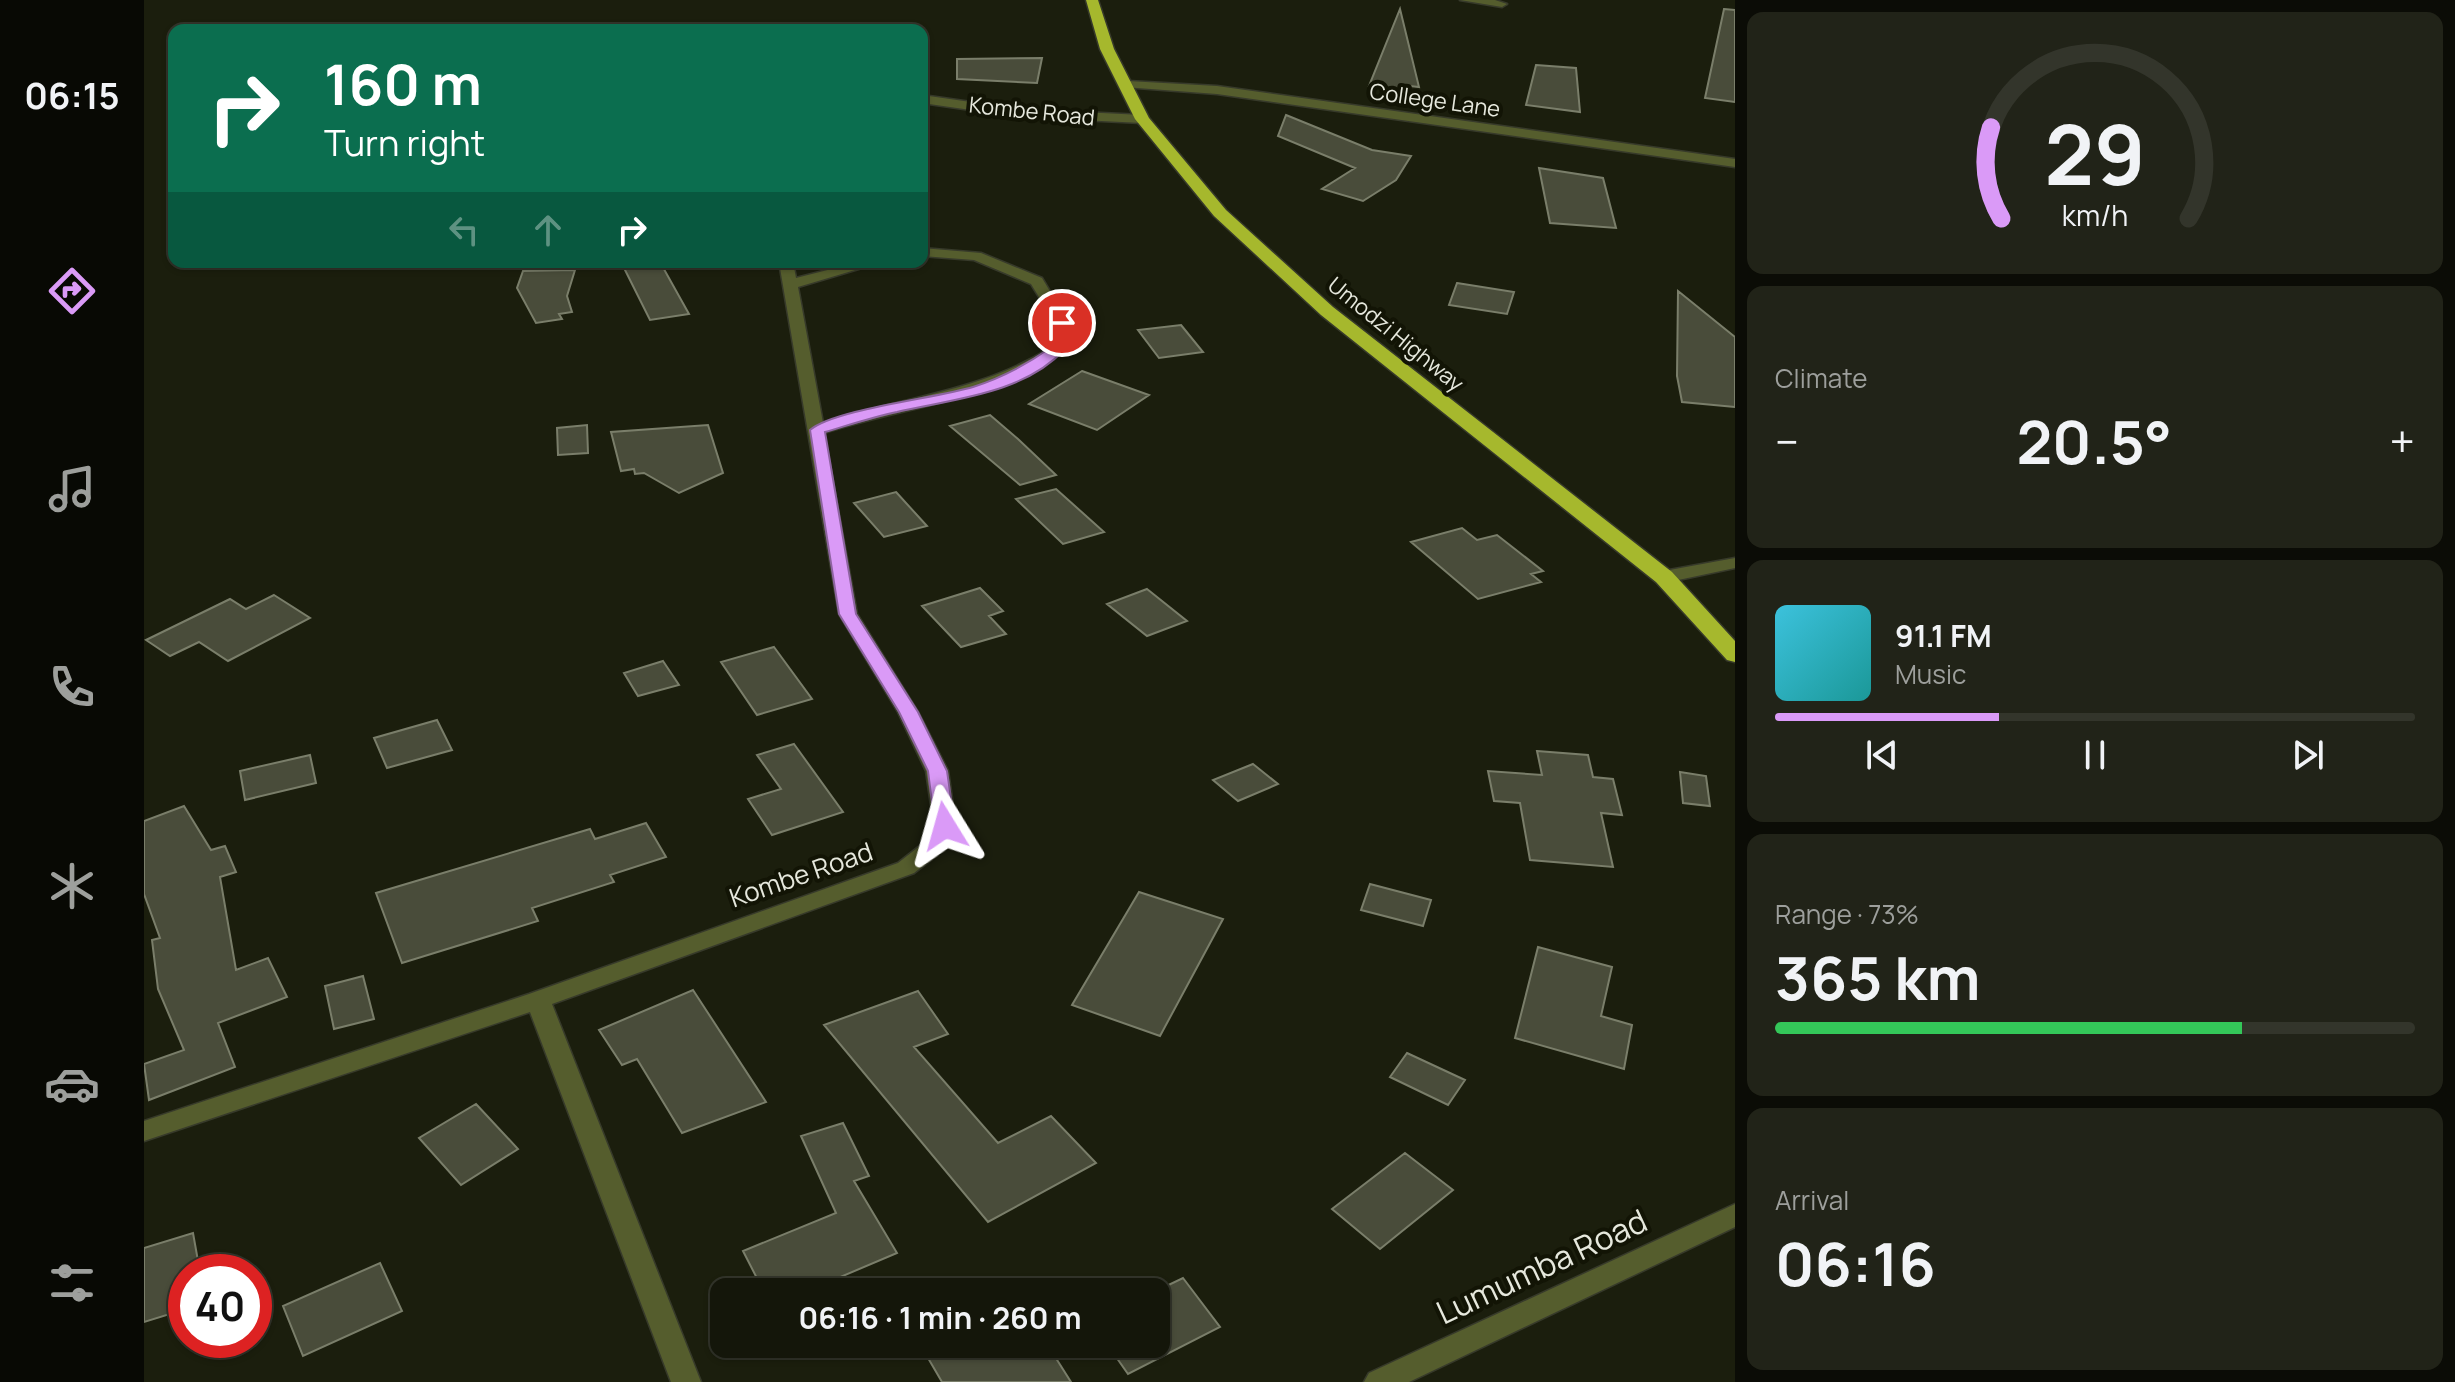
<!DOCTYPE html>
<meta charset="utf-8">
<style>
body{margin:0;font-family:Manrope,sans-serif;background:#212318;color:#f1f3f6;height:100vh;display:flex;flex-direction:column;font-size:30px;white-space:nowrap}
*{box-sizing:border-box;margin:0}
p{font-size:26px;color:#9d9f9c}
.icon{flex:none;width:44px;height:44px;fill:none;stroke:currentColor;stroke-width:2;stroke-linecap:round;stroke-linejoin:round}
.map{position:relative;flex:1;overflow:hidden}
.sheet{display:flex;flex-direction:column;gap:12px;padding:12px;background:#0b0c06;width:720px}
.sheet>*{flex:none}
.hud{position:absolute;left:24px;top:24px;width:760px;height:244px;border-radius:16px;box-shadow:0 2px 6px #0004,0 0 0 2px #33352b;background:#0b6e4f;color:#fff;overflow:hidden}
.speed{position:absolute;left:24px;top:1254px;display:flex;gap:16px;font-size:40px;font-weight:700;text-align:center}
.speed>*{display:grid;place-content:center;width:104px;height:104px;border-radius:50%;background:#14160a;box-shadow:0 2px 6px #0004,0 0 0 2px #33352b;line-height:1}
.speed .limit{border:12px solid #d22;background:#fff;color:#111}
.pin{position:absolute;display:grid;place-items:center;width:68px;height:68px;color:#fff;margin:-34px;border:4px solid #fff;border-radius:50%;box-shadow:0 2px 8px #0007}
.me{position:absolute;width:88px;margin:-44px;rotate:352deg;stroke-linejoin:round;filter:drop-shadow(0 0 6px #0008)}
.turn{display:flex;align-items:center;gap:28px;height:168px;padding:0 24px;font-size:36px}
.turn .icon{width:104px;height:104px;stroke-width:2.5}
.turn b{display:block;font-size:56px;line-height:68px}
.lanes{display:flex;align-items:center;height:76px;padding:0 24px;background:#0003;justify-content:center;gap:40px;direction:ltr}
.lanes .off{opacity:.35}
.big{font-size:60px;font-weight:700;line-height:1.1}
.sheet .widget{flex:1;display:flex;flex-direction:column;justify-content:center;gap:12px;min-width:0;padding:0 28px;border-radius:16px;background:#212318}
.sheet .dial{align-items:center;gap:0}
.dial svg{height:208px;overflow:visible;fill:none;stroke:#33352b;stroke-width:7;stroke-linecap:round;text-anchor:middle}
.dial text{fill:#f1f3f6;stroke:none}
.song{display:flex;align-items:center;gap:24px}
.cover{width:96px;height:96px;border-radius:12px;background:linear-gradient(135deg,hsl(190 70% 55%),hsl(180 70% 35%))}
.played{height:8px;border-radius:4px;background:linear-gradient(90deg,#da9af7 35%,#33352b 35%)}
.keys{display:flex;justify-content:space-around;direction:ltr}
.heat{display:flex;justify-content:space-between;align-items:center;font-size:44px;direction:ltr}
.charge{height:12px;border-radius:6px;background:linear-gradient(90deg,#34c759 73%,#33352b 0)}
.trip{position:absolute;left:566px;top:1278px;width:460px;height:80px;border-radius:16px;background:#14160a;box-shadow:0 2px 6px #0004,0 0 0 2px #33352b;font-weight:700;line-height:80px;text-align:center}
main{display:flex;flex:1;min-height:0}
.tabs{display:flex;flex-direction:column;width:144px;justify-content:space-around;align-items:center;background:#080904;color:#9d9f9c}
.tabs .icon{width:56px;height:56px}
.tabs .active{color:#da9af7}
.tabs b{font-size:36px;color:#f1f3f6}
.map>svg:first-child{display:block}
.building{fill:#494c3a;stroke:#7a7e6a;stroke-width:2}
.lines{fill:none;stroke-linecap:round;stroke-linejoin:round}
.minor-casing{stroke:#373a2a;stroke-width:3}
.highway-casing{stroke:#373a2a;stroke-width:3}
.minor{fill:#555d2d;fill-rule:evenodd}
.highway{fill:#a6b82d;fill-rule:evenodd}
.route{fill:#da9af7;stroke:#8e64a1;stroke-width:2}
.labels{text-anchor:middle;stroke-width:8;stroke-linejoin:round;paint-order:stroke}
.far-street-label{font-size:22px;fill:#e6e8dd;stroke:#121405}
.street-label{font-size:26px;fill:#e6e8dd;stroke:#121405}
.near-street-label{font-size:32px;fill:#e6e8dd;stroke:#121405}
</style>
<main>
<nav class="tabs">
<b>06:15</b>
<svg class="icon active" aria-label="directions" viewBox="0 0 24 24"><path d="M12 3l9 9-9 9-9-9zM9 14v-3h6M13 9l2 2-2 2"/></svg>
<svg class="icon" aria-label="music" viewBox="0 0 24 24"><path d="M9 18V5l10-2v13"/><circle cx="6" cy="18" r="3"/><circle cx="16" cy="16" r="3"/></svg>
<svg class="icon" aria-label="phone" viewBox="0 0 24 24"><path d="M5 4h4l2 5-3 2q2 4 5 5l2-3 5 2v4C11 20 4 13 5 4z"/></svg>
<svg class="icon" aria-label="climate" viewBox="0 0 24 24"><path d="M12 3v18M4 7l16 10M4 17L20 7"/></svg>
<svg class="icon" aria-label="car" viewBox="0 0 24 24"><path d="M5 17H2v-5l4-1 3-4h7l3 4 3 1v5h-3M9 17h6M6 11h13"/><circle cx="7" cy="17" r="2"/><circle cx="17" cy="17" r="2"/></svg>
<svg class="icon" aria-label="filters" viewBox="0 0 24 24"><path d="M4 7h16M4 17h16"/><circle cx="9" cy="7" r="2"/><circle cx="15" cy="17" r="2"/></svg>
</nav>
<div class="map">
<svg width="1591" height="1382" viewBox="0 0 1591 1382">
<rect width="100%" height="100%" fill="#1b1e0d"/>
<path class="building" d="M 1256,9 L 1275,87 L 1266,86 L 1264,91 L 1225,86 Z
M 1580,9 L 1591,10 L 1591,102 L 1561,98 Z
M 898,58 L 893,83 L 813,79 L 813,59 Z
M 1392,65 L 1432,68 L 1436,112 L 1382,105 Z
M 1142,115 L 1228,150 L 1267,156 L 1252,180 L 1219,201 L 1178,189 L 1211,168 L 1134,136 Z
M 1395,168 L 1459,178 L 1472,228 L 1406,223 Z
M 477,262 L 516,262 L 545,314 L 506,320 Z
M 431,270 L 423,296 L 428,312 L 415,314 L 418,319 L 392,323 L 373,288 L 379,271 Z
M 1313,283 L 1370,292 L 1363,314 L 1305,305 Z
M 1534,291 L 1591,337 L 1591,407 L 1538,402 L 1533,376 Z
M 1037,325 L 1059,352 L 1015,358 L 994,330 Z
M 938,371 L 1005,395 L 953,430 L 885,404 Z
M 846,415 L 874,439 L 912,475 L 876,485 L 806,426 Z
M 443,425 L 444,453 L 414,455 L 413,428 Z
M 564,425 L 579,473 L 535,493 L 500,473 L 491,474 L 490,469 L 477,471 L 467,432 Z
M 912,489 L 960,532 L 919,544 L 872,499 Z
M 752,492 L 783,526 L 740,537 L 710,503 Z
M 1318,528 L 1333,540 L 1353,535 L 1399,571 L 1387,574 L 1397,582 L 1334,599 L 1267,542 Z
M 836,588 L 859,611 L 845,616 L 862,634 L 817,647 L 778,606 Z
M 1003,589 L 1043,621 L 1003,636 L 963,604 Z
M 130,595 L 166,618 L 84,661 L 55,642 L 26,656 L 2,640 L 86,599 L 102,609 Z
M 630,647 L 668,699 L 613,715 L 577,662 Z
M 519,661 L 535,685 L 494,696 L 480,673 Z
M 293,720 L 308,750 L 243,768 L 230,738 Z
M 650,744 L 699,812 L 628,835 L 604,799 L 637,789 L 613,755 Z
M 1393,751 L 1444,755 L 1449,777 L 1469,779 L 1478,815 L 1457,813 L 1469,867 L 1386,860 L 1376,803 L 1350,801 L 1344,771 L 1398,775 Z
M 166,755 L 172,783 L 101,800 L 96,771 Z
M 1109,764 L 1134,784 L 1094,801 L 1069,780 Z
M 1536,772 L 1562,776 L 1566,806 L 1539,803 Z
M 40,806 L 67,850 L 81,846 L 92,872 L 76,877 L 92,970 L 124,958 L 143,997 L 74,1023 L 91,1067 L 5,1100 L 0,1064 L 40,1050 L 14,989 L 8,940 L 16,938 L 0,894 L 0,821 Z
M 502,823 L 522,857 L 466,875 L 470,882 L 388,908 L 394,921 L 258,963 L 232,893 L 446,829 L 451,839 Z
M 1226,884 L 1287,900 L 1279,926 L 1217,910 Z
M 995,892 L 1079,919 L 1016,1036 L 928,1005 Z
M 1394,947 L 1468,967 L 1457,1016 L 1488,1025 L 1480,1069 L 1371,1038 Z
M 219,976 L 230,1019 L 190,1029 L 181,986 Z
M 549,990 L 622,1102 L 538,1133 L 493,1059 L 478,1065 L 455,1030 Z
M 774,991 L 804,1034 L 770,1047 L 854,1143 L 907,1116 L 952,1163 L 844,1222 L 680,1025 Z
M 1263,1053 L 1321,1080 L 1304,1105 L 1246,1077 Z
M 332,1104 L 374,1149 L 317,1185 L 275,1138 Z
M 699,1123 L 725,1176 L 710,1181 L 753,1253 L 661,1292 L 620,1292 L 599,1251 L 692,1213 L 657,1136 Z
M 1261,1153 L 1309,1190 L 1236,1249 L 1188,1209 Z
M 49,1233 L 56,1272 L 42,1272 L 42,1309 L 0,1322 L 0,1248 Z
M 236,1263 L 258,1311 L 159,1356 L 139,1306 Z
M 1039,1278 L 1076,1327 L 984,1374 L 963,1344 L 1012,1344 L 1012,1291 Z
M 817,1344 L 903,1344 L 927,1382 L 798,1382 L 784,1358 Z"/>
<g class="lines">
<g class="minor-casing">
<path id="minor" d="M 1316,0 L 1351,0 L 1363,4 L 1358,7 Z
M 984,81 L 1073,86 L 1591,159 L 1591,167 L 1073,94 L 980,87 L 980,83 Z
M 778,95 L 876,109 L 998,115 L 1004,119 L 998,123 L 876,117 L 778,103 Z
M 778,248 L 837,253 L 898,278 L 925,323 L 918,353 C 846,400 761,407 680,433 L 713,614 L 774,712 L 804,771 L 812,826 L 793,855 L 770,873 L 408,1004 L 557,1382 L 527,1382 L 386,1012 L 0,1141 L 0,1121 L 385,994 L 754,863 L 777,845 L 790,826 L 782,771 L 754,712 L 695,614 L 635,262 L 649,262 L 652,278 L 715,262 L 738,262 L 654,287 L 679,423 C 755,398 836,392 906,348 L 911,323 L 887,284 L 830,260 L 778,256 Z
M 1591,558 L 1591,568 L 1520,583 L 1511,577 L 1520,571 Z
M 1591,1204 L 1591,1227 L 1265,1382 L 1220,1382 L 1225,1373 Z"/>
</g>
<g class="highway-casing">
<path id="highway" d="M 942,0 L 954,0 L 970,49 L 1005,118 L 1082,210 L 1189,307 L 1528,572 L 1591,641 L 1591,662 L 1583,660 L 1512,582 L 1177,315 L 1070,216 L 991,119 L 956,49 Z"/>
</g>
<use href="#minor" class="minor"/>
<use href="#highway" class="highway"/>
</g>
<path class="route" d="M 913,321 L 925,323 L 920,350 C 879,394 809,399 753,412 C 729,417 705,425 681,432 L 712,614 L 774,712 L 803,771 L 811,826 L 801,833 L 791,826 L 784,771 L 755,712 L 695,614 L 666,430 C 691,409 793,398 829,387 C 857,378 882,365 906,348 Z"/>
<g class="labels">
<g class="far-street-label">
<text transform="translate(1291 100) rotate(8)" y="8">College Lane</text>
<text transform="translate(888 111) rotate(6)" y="8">Kombe Road</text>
<text transform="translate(1252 334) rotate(39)" y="8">Umodzi Highway</text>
</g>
<g class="street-label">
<text transform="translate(657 875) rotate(-19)" y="9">Kombe Road</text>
</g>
<g class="near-street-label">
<text transform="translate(1398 1267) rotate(-25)" y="11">Lumumba Road</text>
</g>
</g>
</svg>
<div class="speed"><div class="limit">40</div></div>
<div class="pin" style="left:918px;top:323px;background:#d93025"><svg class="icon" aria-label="arrive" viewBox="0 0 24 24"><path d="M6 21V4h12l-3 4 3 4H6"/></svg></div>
<svg class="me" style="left:801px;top:826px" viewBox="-20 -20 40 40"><path d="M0-17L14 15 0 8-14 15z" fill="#da9af7" stroke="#fff" stroke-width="4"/></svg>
<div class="trip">06:16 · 1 min · 260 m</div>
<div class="hud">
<div class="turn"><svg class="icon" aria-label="right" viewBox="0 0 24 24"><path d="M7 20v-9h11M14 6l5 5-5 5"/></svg><div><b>160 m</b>Turn right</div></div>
<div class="lanes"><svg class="icon off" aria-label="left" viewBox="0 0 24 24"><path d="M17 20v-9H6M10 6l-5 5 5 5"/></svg><svg class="icon off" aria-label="ahead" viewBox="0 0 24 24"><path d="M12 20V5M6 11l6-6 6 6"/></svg><svg class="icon" aria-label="right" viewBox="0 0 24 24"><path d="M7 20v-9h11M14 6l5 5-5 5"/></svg></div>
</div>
</div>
<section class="sheet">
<div class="widget dial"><svg viewBox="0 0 100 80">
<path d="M14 69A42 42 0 1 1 86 69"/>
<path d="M14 69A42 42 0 0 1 10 34" stroke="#da9af7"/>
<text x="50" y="56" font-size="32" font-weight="700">29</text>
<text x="50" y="72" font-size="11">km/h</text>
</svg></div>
<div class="widget"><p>Climate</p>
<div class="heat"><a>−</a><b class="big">20.5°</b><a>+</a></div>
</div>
<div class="widget">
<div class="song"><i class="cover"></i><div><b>91.1 FM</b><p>Music</p></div></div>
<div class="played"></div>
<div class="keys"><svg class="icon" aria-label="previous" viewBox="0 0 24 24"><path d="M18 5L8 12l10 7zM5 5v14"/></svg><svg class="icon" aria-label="pause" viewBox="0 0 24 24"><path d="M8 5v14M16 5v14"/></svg><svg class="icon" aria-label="next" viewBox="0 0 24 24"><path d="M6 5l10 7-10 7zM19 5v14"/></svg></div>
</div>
<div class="widget"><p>Range · 73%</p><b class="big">365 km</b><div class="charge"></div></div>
<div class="widget"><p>Arrival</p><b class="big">06:16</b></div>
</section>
</main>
